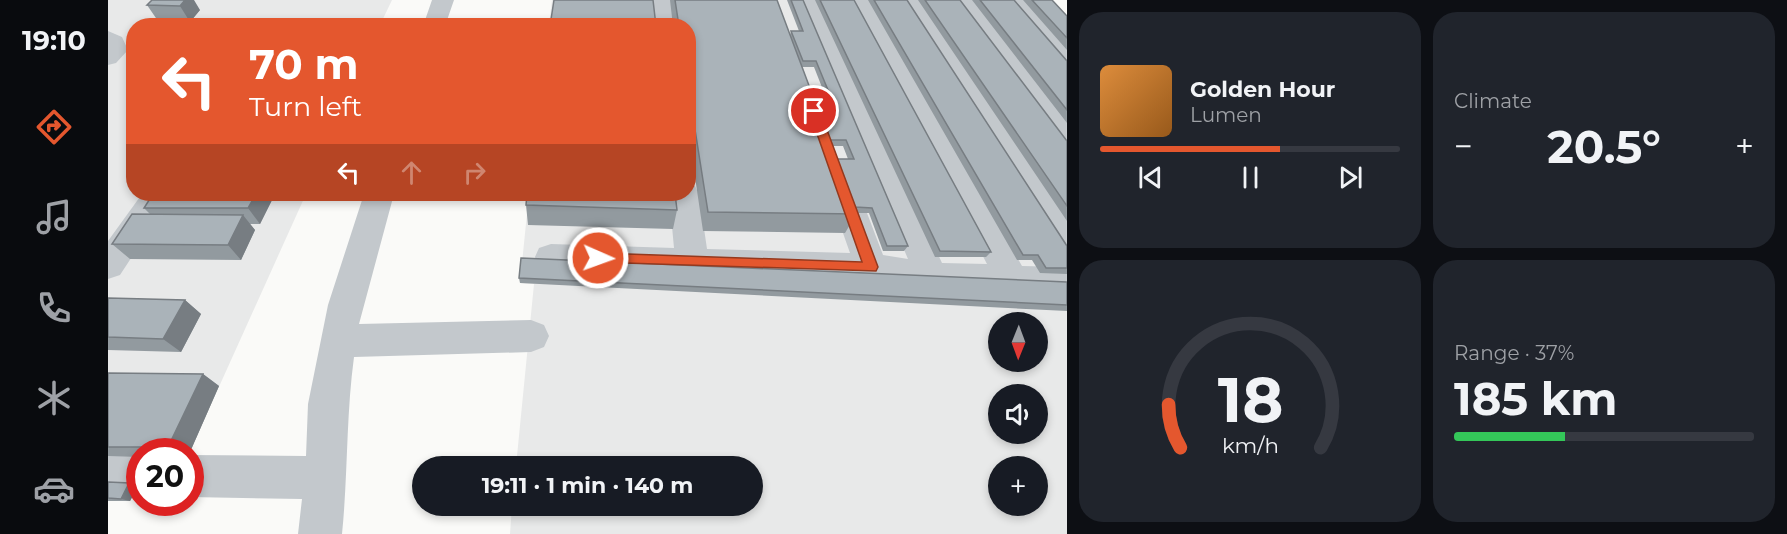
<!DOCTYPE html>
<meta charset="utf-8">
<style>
body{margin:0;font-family:Montserrat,sans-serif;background:#20242c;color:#f1f3f6;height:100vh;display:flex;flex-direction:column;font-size:22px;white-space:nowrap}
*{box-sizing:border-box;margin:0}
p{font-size:20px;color:#9ea1a6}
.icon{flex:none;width:33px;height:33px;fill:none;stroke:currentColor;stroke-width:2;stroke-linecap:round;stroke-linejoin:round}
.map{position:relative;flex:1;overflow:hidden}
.drawer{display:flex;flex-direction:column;gap:12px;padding:12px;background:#0d0f14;width:720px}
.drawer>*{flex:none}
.hud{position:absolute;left:18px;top:18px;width:570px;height:183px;border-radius:24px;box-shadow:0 3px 9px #0003;background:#e4572e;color:#fff;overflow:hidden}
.needle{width:39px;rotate:181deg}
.buttons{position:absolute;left:880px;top:312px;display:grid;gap:12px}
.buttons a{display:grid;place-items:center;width:60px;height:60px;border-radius:50%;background:#171b24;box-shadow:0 3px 9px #0003;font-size:30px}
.speed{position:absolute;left:18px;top:438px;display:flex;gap:12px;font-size:30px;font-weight:700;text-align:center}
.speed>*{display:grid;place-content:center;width:78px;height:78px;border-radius:50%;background:#171b24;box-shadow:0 3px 9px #0003;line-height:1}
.speed .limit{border:9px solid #d22;background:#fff;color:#111}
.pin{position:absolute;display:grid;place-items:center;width:51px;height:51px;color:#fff;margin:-26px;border:3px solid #fff;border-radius:50%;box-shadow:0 2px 6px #0007}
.me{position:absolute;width:66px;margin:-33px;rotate:92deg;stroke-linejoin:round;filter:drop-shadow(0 0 4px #0008)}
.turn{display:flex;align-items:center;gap:21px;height:126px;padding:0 24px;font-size:27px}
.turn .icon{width:78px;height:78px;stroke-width:2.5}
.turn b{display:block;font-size:42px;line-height:51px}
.lanes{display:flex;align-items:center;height:57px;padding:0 24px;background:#0003;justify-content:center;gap:30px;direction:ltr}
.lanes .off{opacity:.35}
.big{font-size:45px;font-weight:700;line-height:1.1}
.drawer .widget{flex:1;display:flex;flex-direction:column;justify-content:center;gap:9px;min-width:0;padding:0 21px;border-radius:24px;background:#20242c}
.drawer .dial{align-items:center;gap:0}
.dial svg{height:156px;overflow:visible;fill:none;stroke:#363941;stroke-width:7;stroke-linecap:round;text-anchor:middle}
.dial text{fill:#f1f3f6;stroke:none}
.song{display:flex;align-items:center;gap:18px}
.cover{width:72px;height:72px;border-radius:9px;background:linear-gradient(135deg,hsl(30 70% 55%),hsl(30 70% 35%))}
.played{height:6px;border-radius:3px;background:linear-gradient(90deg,#e4572e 60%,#363941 60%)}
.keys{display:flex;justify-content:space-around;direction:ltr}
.heat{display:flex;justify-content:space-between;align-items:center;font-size:33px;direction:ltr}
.charge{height:9px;border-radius:4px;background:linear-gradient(90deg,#34c759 37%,#363941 0)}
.drawer .tiles{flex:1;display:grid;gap:12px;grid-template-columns:repeat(2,1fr)}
.trip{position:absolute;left:304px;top:456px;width:351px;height:60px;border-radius:30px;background:#171b24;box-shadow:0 3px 9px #0003;font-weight:700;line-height:60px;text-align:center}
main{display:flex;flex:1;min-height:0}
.dock{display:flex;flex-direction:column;width:108px;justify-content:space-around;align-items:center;background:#090b0e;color:#9ea1a6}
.dock .icon{width:42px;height:42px}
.dock .active{color:#e4572e}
.dock b{font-size:27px;color:#f1f3f6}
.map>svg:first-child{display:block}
.built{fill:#e8e9e9;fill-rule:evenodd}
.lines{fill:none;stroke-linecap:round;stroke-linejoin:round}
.minor{fill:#c3c8cc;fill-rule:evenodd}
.wall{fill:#929a9f;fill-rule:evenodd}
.shaded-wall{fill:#777d82}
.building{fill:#aab3b9;stroke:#777d82;stroke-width:1.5}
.route{fill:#e4572e;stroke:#94391e;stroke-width:1.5}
</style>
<main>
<nav class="dock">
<b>19:10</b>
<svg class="icon active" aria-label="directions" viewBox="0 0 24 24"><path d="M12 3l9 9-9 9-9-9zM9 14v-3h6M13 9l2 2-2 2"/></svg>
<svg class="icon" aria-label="music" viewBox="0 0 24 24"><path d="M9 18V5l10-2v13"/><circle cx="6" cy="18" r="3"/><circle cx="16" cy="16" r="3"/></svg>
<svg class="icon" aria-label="phone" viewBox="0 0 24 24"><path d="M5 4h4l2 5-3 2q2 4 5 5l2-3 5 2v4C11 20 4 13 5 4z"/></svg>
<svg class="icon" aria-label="climate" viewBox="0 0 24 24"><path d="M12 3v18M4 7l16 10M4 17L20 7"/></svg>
<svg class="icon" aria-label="car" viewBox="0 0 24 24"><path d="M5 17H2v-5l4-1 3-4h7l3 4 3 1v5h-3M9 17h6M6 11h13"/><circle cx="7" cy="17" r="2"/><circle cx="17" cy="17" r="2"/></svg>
</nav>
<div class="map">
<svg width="959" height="534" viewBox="0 0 959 534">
<rect width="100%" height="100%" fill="#fafaf8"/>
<path class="built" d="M 0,0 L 284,0 L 272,25 L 26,26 L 26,194 L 198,194 L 82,451 L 32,452 L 31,482 L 22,501 L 0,501 Z
M 444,0 L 938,0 L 959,22 L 959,534 L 402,534 L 404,506 L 645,506 L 645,466 L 408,466 L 426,284 L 412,283 L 421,194 L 580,194 L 580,26 L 441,25 ZM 891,322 L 930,322 L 930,362 L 891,362 ZM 891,394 L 930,394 L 930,434 L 891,434 ZM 891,466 L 930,466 L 930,506 L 891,506 Z"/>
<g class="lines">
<path class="minor" d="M 324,0 L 346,0 L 337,26 L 315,26 Z
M 541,0 L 563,0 L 566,26 L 544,26 Z
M 690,0 L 712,0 L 834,263 L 879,264 L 741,0 L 763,0 L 914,266 L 959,267 L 959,295 L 824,290 L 763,280 L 443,270 L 431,266 L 427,257 L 431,248 L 443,244 L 566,248 L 561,194 L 580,194 L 580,185 L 587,186 L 591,194 L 599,249 L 742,253 L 716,179 L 721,172 L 731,169 L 741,172 L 746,179 L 775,255 L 800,259 Z
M 792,0 L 814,0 L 959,212 L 959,249 L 948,246 Z
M 844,0 L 866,0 L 959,118 L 959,145 L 949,142 Z
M 896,0 L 918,0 L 959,45 L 959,66 L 951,64 Z
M 0,31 L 14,37 L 20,50 L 8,63 L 0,65 Z
M 34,194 L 65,194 L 12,275 L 0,279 L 0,241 Z
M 256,194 L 286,194 L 251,324 L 423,320 L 436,325 L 441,336 L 436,347 L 423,352 L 246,357 C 238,416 240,475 234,534 L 190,534 L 194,499 L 82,497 L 82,455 L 198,456 L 200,404 L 220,305 Z
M 0,454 L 32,455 L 32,497 L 0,496 Z"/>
</g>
<path class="wall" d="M 44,0 L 92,10 L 82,22 L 50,21 L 39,5 Z
M 562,0 L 669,0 L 682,35 L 683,31 L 691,31 L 679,0 L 695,0 L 800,246 L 796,251 L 775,251 L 761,213 L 749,213 L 737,233 L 595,231 L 580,130 L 580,26 L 565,26 ZM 694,67 L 706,67 L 717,95 L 705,95 ZM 724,146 L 735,146 L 740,159 L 729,160 Z
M 707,0 L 746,0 L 883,252 L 878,257 L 827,257 Z
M 760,0 L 799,0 L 959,246 L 959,274 L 932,273 L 924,260 L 909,260 Z
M 810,0 L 852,0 L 959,141 L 959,221 Z
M 864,0 L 906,0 L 959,61 L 959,123 Z
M 915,0 L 944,0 L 959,16 L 959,50 Z
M 45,194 L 167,194 L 152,224 L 142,224 L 147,230 L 133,260 L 22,259 L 4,244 L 42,214 L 36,208 Z
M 418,205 L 569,210 L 565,229 L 420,225 Z
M 411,278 L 959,282 L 959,311 L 412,283 Z
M 0,298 L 77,300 L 93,314 L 73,352 L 0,350 Z
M 0,373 L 95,374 L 111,386 L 82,452 L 32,452 L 32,457 L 0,456 Z
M 0,482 L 21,483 L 30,486 L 22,501 L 0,501 Z"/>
<path class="shaded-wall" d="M 77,0 L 86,0 L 92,10 L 82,22 L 72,6 Z
M 148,194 L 167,194 L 152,224 L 140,208 Z
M 135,215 L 147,230 L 133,260 L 120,245 Z
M 77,300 L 93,314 L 73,352 L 55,339 Z
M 95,374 L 111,386 L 82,452 L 68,452 L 60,447 Z
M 21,483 L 30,486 L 22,501 L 13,499 Z"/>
<path class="building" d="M 44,0 L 77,0 L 72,6 L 39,5 Z
M 446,0 L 545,0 L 548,26 L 442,26 Z
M 567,0 L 669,0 L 749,214 L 600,212 L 580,85 L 580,26 L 571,26 Z
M 683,0 L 695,0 L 800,246 L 779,246 L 764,208 L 747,207 L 729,159 L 746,159 L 738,140 L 722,140 L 705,94 L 722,95 L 708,61 L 695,61 L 683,31 L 695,31 Z
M 712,0 L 746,0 L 883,252 L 832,251 Z
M 766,0 L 799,0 L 959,246 L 959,268 L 938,268 L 930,255 L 915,255 Z
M 817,0 L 852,0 L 959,141 L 959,206 Z
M 872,0 L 906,0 L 959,61 L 959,110 Z
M 924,0 L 944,0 L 959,16 L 959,38 Z
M 45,194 L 148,194 L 140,208 L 36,208 Z
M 419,194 L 567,194 L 569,210 L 418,205 Z
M 24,214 L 135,215 L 120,245 L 4,244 Z
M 413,258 L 959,282 L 959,305 L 411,278 Z
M 0,298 L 77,300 L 55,339 L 0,337 Z
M 0,373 L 95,374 L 60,447 L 0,447 Z
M 0,482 L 21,483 L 13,499 L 0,498 Z"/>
<path class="route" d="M 706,108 L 712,111 L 770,267 L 768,271 L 486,262 L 486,255 L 490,253 L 754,262 L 701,111 Z"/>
</svg>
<div class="buttons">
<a><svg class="needle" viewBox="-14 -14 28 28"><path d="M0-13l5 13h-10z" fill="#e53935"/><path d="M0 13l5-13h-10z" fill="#9ea1a6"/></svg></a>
<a><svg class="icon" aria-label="sound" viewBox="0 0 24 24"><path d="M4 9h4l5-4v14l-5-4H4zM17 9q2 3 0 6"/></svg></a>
<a>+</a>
</div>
<div class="speed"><div class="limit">20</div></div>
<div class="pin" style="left:706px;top:111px;background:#d93025"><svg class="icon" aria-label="arrive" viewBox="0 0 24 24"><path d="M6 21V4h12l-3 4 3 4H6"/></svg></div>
<svg class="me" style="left:490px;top:258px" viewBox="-20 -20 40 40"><circle r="17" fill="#e4572e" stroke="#fff" stroke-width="3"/><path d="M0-11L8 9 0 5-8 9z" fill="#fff"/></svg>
<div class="trip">19:11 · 1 min · 140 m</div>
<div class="hud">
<div class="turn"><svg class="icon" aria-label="left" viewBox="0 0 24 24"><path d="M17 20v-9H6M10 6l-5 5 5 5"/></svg><div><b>70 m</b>Turn left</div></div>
<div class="lanes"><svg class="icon" aria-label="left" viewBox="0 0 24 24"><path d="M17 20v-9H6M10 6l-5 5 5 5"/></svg><svg class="icon off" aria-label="ahead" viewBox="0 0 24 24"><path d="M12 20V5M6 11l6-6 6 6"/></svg><svg class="icon off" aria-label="right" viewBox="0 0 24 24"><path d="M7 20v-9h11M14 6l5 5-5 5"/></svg></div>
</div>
</div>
<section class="drawer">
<div class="tiles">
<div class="widget">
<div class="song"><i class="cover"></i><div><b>Golden Hour</b><p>Lumen</p></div></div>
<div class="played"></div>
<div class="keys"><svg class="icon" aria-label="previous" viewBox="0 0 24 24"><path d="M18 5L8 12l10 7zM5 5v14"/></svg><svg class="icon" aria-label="pause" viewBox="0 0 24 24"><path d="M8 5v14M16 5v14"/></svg><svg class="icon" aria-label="next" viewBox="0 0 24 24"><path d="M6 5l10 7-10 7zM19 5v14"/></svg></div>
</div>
<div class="widget"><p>Climate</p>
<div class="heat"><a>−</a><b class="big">20.5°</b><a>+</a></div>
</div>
<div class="widget dial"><svg viewBox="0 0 100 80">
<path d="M14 69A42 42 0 1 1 86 69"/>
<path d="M14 69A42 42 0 0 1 8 47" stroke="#e4572e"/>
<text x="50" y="56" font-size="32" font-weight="700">18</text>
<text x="50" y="72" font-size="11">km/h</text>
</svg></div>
<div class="widget"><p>Range · 37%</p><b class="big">185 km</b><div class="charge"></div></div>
</div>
</section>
</main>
